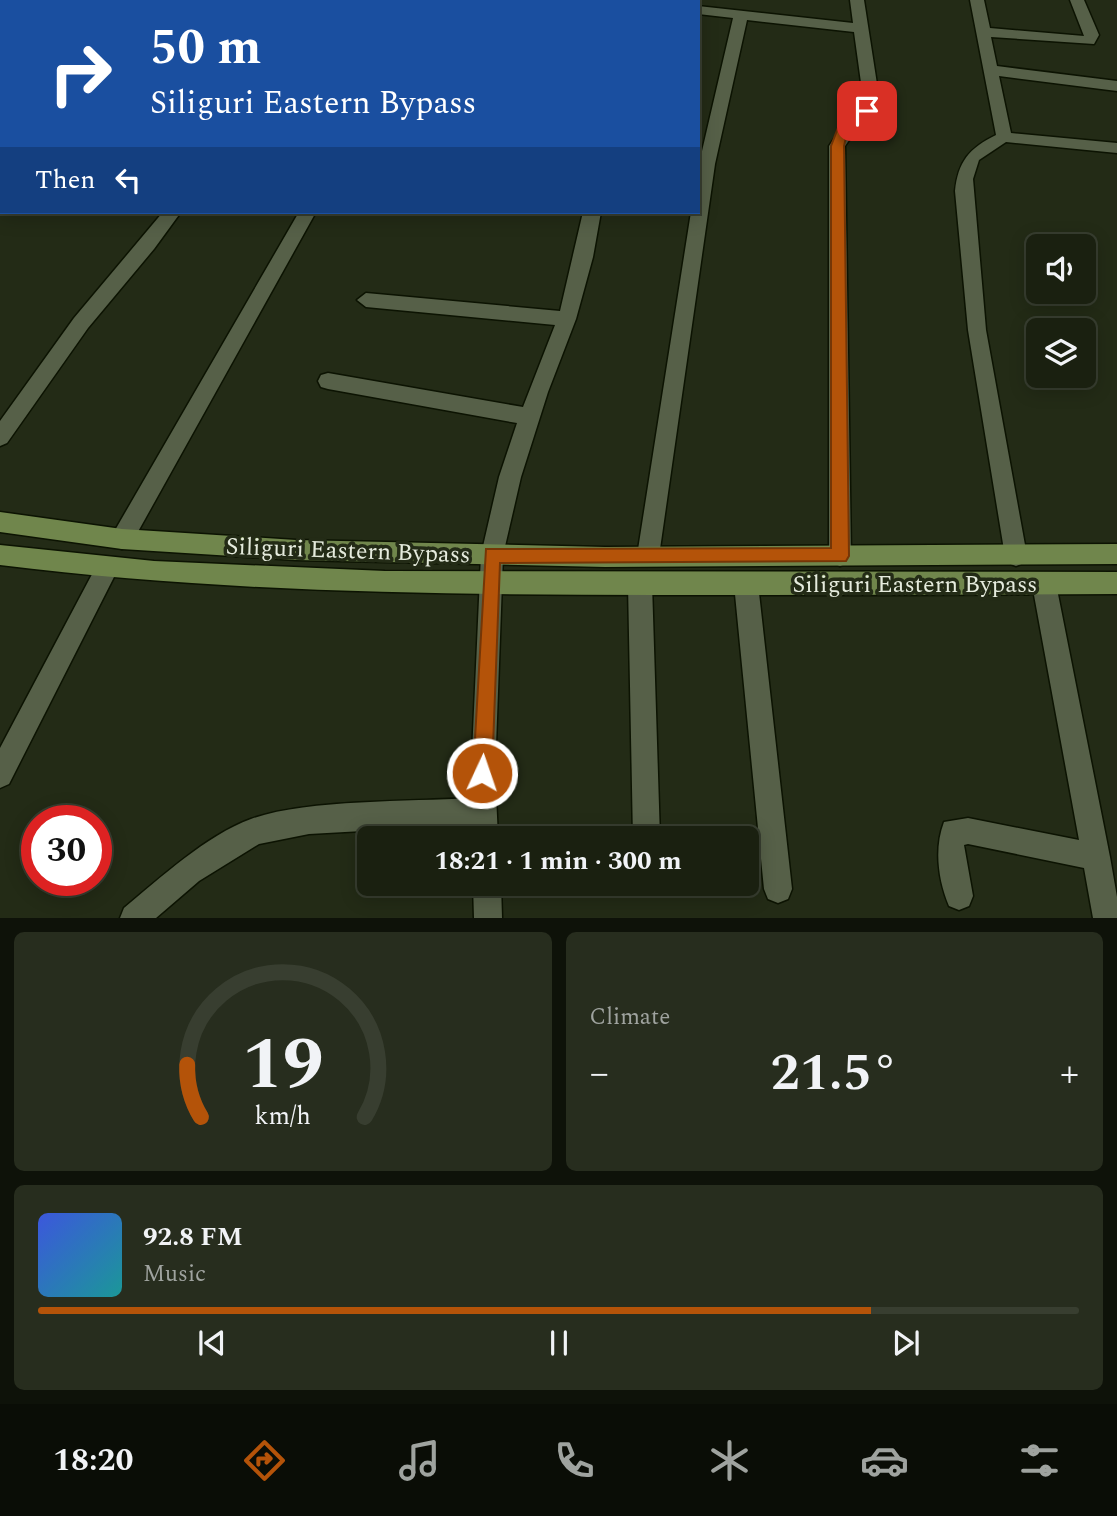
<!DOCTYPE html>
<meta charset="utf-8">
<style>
body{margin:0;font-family:Spectral,serif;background:#272d1e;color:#f1f3f6;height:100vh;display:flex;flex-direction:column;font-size:26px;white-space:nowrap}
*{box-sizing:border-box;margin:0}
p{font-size:23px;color:#9fa39f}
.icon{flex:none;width:38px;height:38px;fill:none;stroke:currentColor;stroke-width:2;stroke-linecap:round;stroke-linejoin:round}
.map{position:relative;height:918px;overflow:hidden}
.side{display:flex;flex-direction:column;gap:14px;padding:14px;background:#0e1209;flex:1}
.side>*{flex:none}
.top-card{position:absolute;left:0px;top:0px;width:700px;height:214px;box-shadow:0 4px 18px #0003,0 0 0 2px #383e30;background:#1a4fa0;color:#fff;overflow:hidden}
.controls{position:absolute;left:1026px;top:234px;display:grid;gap:14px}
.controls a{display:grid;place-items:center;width:70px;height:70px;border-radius:10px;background:#1a2010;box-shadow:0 4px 18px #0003,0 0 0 2px #383e30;font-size:35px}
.speed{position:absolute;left:21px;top:805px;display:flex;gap:14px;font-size:35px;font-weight:700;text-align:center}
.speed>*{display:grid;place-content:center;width:91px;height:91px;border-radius:50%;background:#1a2010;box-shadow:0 4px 18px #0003,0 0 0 2px #383e30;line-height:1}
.speed .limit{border:10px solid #d22;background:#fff;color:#111}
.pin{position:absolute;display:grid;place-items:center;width:60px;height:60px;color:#fff;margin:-30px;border-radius:14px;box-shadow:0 4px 10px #0006}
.me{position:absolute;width:77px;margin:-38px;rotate:3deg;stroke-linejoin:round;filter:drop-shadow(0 0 5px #0008)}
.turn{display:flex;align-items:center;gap:24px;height:147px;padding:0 35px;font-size:32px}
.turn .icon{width:91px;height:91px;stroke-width:2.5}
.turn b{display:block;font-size:49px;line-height:60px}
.then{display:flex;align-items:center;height:66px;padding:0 35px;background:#0003;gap:14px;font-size:26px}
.big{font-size:52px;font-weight:700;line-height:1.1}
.side .tile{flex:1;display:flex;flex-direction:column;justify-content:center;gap:10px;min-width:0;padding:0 24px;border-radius:10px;background:#272d1e}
.side .dial{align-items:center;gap:0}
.dial svg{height:182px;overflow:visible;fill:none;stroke:#383e30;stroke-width:7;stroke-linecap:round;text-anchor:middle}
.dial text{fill:#f1f3f6;stroke:none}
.song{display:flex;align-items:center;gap:21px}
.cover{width:84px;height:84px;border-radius:10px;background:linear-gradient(135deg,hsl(230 70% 55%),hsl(180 70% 35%))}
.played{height:7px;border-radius:4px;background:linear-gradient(90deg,#b45309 80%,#383e30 80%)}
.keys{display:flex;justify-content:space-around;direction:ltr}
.heat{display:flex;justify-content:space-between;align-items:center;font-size:38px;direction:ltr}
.side .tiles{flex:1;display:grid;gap:14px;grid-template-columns:1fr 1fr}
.tile:last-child{grid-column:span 2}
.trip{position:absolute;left:357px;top:826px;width:402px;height:70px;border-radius:10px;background:#1a2010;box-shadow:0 4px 18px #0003,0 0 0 2px #383e30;font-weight:700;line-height:70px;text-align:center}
.dock{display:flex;height:112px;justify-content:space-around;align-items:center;background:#0a0d06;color:#9fa39f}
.dock .icon{width:49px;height:49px}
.dock .selected{color:#b45309}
.dock b{font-size:32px;color:#f1f3f6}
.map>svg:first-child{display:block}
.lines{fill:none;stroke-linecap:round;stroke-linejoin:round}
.street-casing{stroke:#0c1302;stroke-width:3}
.secondary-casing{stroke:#0c1302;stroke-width:3}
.primary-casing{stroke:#0c1302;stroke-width:3}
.street{fill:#566048;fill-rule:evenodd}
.secondary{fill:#566048;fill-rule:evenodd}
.primary{fill:#70864c;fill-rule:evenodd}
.route{fill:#b45309;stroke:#753606;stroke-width:2}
.labels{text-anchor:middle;stroke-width:7;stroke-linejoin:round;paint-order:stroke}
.street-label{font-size:24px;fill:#e5ebdd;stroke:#232b16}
</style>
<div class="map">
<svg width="1117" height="918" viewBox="0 0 1117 918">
<rect width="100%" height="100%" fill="#232b16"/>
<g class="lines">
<g class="street-casing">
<path id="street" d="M 329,0 L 343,0 L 328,2 Z
M 376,0 L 390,0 L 390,2 L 376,2 Z
M 530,0 L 544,0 L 529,2 Z
M 613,0 L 636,0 L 638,2 L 614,2 Z
M 664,0 L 678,0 L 663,2 Z
M 850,0 L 864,0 L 879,97 L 845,146 L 851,556 L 848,563 L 840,566 L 832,563 L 829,556 L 829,146 L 863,97 L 854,32 L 747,20 L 715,164 L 659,556 L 656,563 L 648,566 L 640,563 L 637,556 L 691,212 L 698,212 L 699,164 L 733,18 L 698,14 L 698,6 L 853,23 Z
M 970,0 L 984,0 L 990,28 L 1084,36 L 1070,0 L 1084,0 L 1099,35 L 1094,44 L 991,37 L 997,66 L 1117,81 L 1117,91 L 999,76 L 1011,133 L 1117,143 L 1117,153 L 1006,142 L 979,160 L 973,179 L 986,330 L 1027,556 L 1024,563 L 1016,566 L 1008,563 L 1005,556 L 968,330 L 955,191 C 958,162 969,148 996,135 Z
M 0,3 L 2,3 L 2,11 L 0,11 Z
M 0,179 L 2,180 L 2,192 L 0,191 Z
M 163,212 L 181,212 L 154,249 L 88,328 L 7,443 L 0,446 L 0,421 L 74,318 Z
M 299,212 L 316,212 L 130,546 L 122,549 L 114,546 L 111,539 L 114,532 Z
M 583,212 L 601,212 L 593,257 L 576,319 L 548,392 L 521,477 L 503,555 L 495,773 L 498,838 L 472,838 L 471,825 L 309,834 L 259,844 L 199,881 L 156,918 L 120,918 L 124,908 C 160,878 207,835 251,819 C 306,799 409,802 470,798 L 481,555 L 499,477 L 517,423 L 328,389 L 321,387 L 318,381 L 321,375 L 328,373 L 523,407 L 555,325 L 366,307 L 357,300 L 366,293 L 560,311 Z
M 106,559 L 114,563 L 117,570 L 114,577 L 9,784 L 0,788 L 0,748 L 98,563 Z
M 640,573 L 648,576 L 652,584 L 660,838 L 633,838 L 628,584 L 632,576 Z
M 746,573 L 754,576 L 758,584 L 792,889 L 788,899 L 778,903 L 768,899 L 764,889 L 734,584 L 738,576 Z
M 1044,573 L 1052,576 L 1056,584 L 1110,857 L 1117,897 L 1117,918 L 1093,918 L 1084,868 L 968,844 L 964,845 L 973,896 L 969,906 L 959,910 L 949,906 C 938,880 934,848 944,822 L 968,818 L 1079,840 L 1032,584 L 1036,576 Z
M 473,884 L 501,884 L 502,918 L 474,918 Z"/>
</g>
<g class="secondary-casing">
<path id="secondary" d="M 75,0 L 90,0 L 73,2 Z
M 0,42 L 2,42 L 0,51 Z"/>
</g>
<g class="primary-casing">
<path id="primary" d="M 0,512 L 122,529 L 296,540 L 605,547 L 1117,544 L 1117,564 L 605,567 L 296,560 L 122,549 L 0,532 Z
M 0,545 L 154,561 L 385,571 L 1117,572 L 1117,594 C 963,595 810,595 656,595 C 437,595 218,592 0,565 Z"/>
</g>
<use href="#street" class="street"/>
<use href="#secondary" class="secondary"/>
<use href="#primary" class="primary"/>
</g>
<path class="route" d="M 863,109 L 873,111 L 847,133 L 844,146 L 849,556 L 846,561 L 500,563 L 492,773 L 489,780 L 482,783 L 475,780 L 473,773 L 486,549 L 831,548 L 831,146 L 838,128 Z"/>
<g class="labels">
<g class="street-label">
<text transform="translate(348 550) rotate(2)" y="8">Siliguri Eastern Bypass</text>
<text x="915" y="592">Siliguri Eastern Bypass</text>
</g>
</g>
</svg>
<div class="controls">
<a><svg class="icon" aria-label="sound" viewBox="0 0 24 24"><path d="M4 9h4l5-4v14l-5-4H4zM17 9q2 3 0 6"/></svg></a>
<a><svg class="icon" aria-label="layers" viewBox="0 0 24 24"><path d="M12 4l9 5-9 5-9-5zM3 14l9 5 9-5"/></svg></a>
</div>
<div class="speed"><div class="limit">30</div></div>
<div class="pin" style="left:867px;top:111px;background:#d93025"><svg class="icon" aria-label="arrive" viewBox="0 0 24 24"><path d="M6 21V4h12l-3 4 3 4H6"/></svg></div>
<svg class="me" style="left:482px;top:773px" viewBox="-20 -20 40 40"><circle r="17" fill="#b45309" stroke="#fff" stroke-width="3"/><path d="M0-11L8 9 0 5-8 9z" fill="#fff"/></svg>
<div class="trip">18:21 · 1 min · 300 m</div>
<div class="top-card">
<div class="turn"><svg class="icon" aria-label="right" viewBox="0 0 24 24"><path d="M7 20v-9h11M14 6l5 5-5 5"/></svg><div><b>50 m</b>Siliguri Eastern Bypass</div></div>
<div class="then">Then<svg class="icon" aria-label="left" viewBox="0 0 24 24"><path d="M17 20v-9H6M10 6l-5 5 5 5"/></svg></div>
</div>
</div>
<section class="side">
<div class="tiles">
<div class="tile dial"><svg viewBox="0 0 100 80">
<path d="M14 69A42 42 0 1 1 86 69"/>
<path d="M14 69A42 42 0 0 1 8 46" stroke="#b45309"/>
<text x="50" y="56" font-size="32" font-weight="700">19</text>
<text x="50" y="72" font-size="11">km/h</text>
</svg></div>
<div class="tile"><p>Climate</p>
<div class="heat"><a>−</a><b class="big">21.5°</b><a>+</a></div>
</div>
<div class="tile">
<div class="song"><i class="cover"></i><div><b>92.8 FM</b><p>Music</p></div></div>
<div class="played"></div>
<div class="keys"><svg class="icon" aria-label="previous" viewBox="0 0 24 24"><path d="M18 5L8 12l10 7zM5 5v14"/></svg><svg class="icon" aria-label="pause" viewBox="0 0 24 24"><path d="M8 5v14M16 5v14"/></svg><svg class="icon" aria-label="next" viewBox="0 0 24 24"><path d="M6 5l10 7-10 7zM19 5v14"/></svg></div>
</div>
</div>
</section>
<nav class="dock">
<b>18:20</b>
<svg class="icon selected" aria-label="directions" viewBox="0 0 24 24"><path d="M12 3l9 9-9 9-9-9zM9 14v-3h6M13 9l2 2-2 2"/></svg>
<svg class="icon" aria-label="music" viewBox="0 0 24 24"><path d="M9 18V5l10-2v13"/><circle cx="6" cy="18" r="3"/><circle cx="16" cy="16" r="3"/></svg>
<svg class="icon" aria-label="phone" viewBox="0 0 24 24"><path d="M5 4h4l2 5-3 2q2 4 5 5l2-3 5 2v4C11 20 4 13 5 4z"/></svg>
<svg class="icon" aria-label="climate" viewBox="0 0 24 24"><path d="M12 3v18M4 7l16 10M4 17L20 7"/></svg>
<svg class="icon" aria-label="car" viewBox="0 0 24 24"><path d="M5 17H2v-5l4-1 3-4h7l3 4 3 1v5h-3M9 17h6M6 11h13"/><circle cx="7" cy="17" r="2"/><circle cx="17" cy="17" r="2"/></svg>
<svg class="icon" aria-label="filters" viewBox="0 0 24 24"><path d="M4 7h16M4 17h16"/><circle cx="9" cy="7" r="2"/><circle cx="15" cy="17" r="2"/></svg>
</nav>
